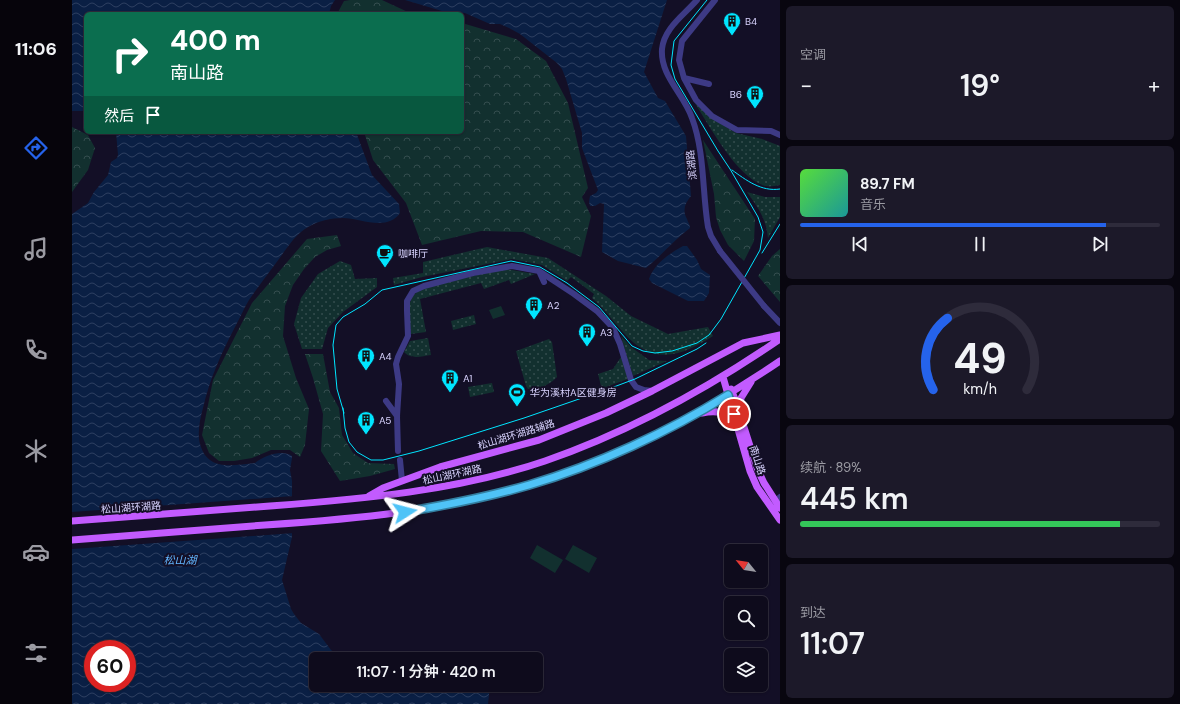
<!DOCTYPE html>
<html lang="zh">
<meta charset="utf-8">
<style>
body{margin:0;font-family:"DM Sans","Noto Sans SC",sans-serif;background:#1c1929;color:#f1f3f6;height:100vh;display:flex;flex-direction:column;font-size:15px;white-space:nowrap}
*{box-sizing:border-box;margin:0}
p{font-size:13px;color:#9b9ba3}
.icon{flex:none;width:22px;height:22px;fill:none;stroke:currentColor;stroke-width:2;stroke-linecap:round;stroke-linejoin:round}
.map{position:relative;flex:1;overflow:hidden}
.drawer{display:flex;flex-direction:column;gap:6px;padding:6px;background:#08060f;width:400px}
.drawer>*{flex:none}
.hud{position:absolute;left:12px;top:12px;width:380px;height:122px;border-radius:6px;box-shadow:0 1px 3px #0004,0 0 0 1px #2e2b3b;background:#0b6e4f;color:#fff;overflow:hidden}
.needle{width:26px;rotate:300deg}
.tools{position:absolute;left:652px;top:544px;display:grid;gap:8px}
.tools a{display:grid;place-items:center;width:44px;height:44px;border-radius:6px;background:#0e0b1c;box-shadow:0 1px 3px #0004,0 0 0 1px #2e2b3b;font-size:20px}
.speed{position:absolute;left:12px;top:640px;display:flex;gap:8px;font-size:20px;font-weight:700;text-align:center}
.speed>*{display:grid;place-content:center;width:52px;height:52px;border-radius:50%;background:#0e0b1c;box-shadow:0 1px 3px #0004,0 0 0 1px #2e2b3b;line-height:1}
.speed .limit{border:6px solid #d22;background:#fff;color:#111}
.pin{position:absolute;display:grid;place-items:center;width:34px;height:34px;color:#fff;margin:-17px;border:2px solid #fff;border-radius:50%;box-shadow:0 1px 4px #0007}
.me{position:absolute;width:44px;margin:-22px;rotate:81deg;stroke-linejoin:round;filter:drop-shadow(0 0 3px #0008)}
.turn{display:flex;align-items:center;gap:14px;height:84px;padding:0 20px;font-size:18px}
.turn .icon{width:52px;height:52px;stroke-width:2.5}
.turn b{display:block;font-size:28px;line-height:34px}
.then{display:flex;align-items:center;height:38px;padding:0 20px;background:#0003;gap:8px;font-size:15px}
.big{font-size:30px;font-weight:600;line-height:1.1}
.drawer .tile{flex:1;display:flex;flex-direction:column;justify-content:center;gap:6px;min-width:0;padding:0 14px;border-radius:6px;background:#1c1929}
.drawer .dial{align-items:center;gap:0}
.dial svg{height:104px;overflow:visible;fill:none;stroke:#2e2b3b;stroke-width:7;stroke-linecap:round;text-anchor:middle}
.dial text{fill:#f1f3f6;stroke:none}
.song{display:flex;align-items:center;gap:12px}
.cover{width:48px;height:48px;border-radius:6px;background:linear-gradient(135deg,hsl(110 70% 55%),hsl(180 70% 35%))}
.played{height:4px;border-radius:2px;background:linear-gradient(90deg,#2563eb 85%,#2e2b3b 85%)}
.keys{display:flex;justify-content:space-around;direction:ltr}
.heat{display:flex;justify-content:space-between;align-items:center;font-size:22px;direction:ltr}
.charge{height:6px;border-radius:3px;background:linear-gradient(90deg,#34c759 89%,#2e2b3b 0)}
.trip{position:absolute;left:237px;top:652px;width:234px;height:40px;border-radius:6px;background:#0e0b1c;box-shadow:0 1px 3px #0004,0 0 0 1px #2e2b3b;font-weight:600;line-height:40px;text-align:center}
main{display:flex;flex:1;min-height:0}
.tabs{display:flex;flex-direction:column;width:72px;justify-content:space-around;align-items:center;background:#06040b;color:#9b9ba3}
.tabs .icon{width:28px;height:28px}
.tabs .selected{color:#2563eb}
.tabs b{font-size:18px;color:#f1f3f6}
.map>svg:first-child{display:block}
.grass{fill:url(#grass-dots)}
.forest{fill:url(#forest-crowns)}
.park{fill:#12302f}
.water{fill:url(#water-waves);fill-rule:evenodd}
.pier{fill:#130f26}
.lines{fill:none;stroke-linecap:round;stroke-linejoin:round}
.minor{stroke:#3d3a85;stroke-width:6}
.major{stroke:#c25bff;stroke-width:7}
.tram{stroke:#00e5ff;stroke-width:1}
.minor-bridge{stroke:#3d3a85;stroke-width:6}
.route-casing{stroke:#337fa1;stroke-width:10}
.route{stroke:#4fc3f7;stroke-width:7}
.labels{text-anchor:middle;stroke-width:4;stroke-linejoin:round;paint-order:stroke}
.poi-label{font-size:10px;fill:#d9d4ff;stroke:#130f26;text-anchor:start}
.street-label{font-size:10px;fill:#d9d4ff;stroke:#130f26}
.water-label{font-size:11px;font-style:italic;fill:#62b6ff;stroke:#130f26}
</style>
<main>
<nav class="tabs">
<b>11:06</b>
<svg class="icon selected" aria-label="directions" viewBox="0 0 24 24"><path d="M12 3l9 9-9 9-9-9zM9 14v-3h6M13 9l2 2-2 2"/></svg>
<svg class="icon" aria-label="music" viewBox="0 0 24 24"><path d="M9 18V5l10-2v13"/><circle cx="6" cy="18" r="3"/><circle cx="16" cy="16" r="3"/></svg>
<svg class="icon" aria-label="phone" viewBox="0 0 24 24"><path d="M5 4h4l2 5-3 2q2 4 5 5l2-3 5 2v4C11 20 4 13 5 4z"/></svg>
<svg class="icon" aria-label="climate" viewBox="0 0 24 24"><path d="M12 3v18M4 7l16 10M4 17L20 7"/></svg>
<svg class="icon" aria-label="car" viewBox="0 0 24 24"><path d="M5 17H2v-5l4-1 3-4h7l3 4 3 1v5h-3M9 17h6M6 11h13"/><circle cx="7" cy="17" r="2"/><circle cx="17" cy="17" r="2"/></svg>
<svg class="icon" aria-label="filters" viewBox="0 0 24 24"><path d="M4 7h16M4 17h16"/><circle cx="9" cy="7" r="2"/><circle cx="15" cy="17" r="2"/></svg>
</nav>
<div class="map">
<svg width="708" height="704" viewBox="0 0 708 704">
<defs>
<pattern id="grass-dots" width="8" height="8" patternUnits="userSpaceOnUse"><rect width="8" height="8" fill="#12302f"/><path d="M2 2h.1M6 6h.1" fill="none" stroke="#344d4e" stroke-width="1.8" stroke-linecap="round"/></pattern>
<pattern id="forest-crowns" width="20" height="18" patternUnits="userSpaceOnUse"><rect width="20" height="18" fill="#12302f"/><path d="M2 6a3 3 0 1 1 6 0M12 15a3 3 0 1 1 6 0" fill="none" stroke="#344d4e"/></pattern>
<pattern id="water-waves" width="16" height="10" patternUnits="userSpaceOnUse"><rect width="16" height="10" fill="#0a1f44"/><path d="M0 5q4-4 8 0t8 0" fill="none" stroke="#2d3f60"/></pattern>
</defs>
<rect width="100%" height="100%" fill="#130f26"/>
<path class="grass" d="M 622,102 L 638,117 L 664,133 L 690,139 L 708,146 L 708,185 C 703,186 697,187 693,186 C 664,177 638,126 622,102 Z
M 675,192 L 693,197 L 708,197 L 708,217 L 696,238 C 694,218 686,208 675,192 Z
M 415,247 L 476,258 L 534,296 L 559,316 L 596,334 L 636,327 L 641,336 C 616,352 589,365 562,343 C 547,330 536,312 520,298 L 522,294 L 499,277 L 495,281 L 470,265 L 440,259 L 350,277 L 322,285 L 321,278 L 351,273 L 351,262 Z
M 268,261 L 279,265 L 283,279 L 305,278 L 305,287 L 271,312 L 256,328 L 250,349 L 230,349 L 222,324 L 229,298 L 246,274 Z
M 427,270 L 440,270 L 463,274 L 439,284 L 437,280 L 412,289 L 409,283 L 348,299 L 354,332 L 339,334 C 338,321 333,304 343,294 C 345,291 350,289 354,287 Z
M 402,315 L 404,324 L 381,330 L 379,321 Z
M 549,336 L 559,347 L 577,360 L 595,361 L 561,376 L 553,350 Z
M 356,338 L 359,355 C 350,356 339,360 332,352 L 338,341 Z
M 477,339 L 480,342 L 485,377 C 479,384 465,391 456,389 L 454,386 L 444,351 Z
M 549,357 L 556,379 L 509,396 L 508,393 L 529,386 L 526,374 L 541,369 Z
M 420,383 L 422,392 L 398,397 L 396,387 Z"/>
<path class="forest" d="M 278,0 L 310,0 L 338,13 L 343,14 L 265,14 L 272,1 Z
M 390,23 L 444,39 L 474,61 L 496,103 L 516,188 L 510,197 L 519,216 L 509,257 L 451,232 L 409,231 L 350,245 L 334,203 L 301,160 L 292,132 L 390,132 Z
M 0,127 L 16,135 L 23,148 L 16,170 L 0,192 Z
M 631,140 L 683,219 L 682,241 L 672,261 L 656,245 L 648,230 L 644,217 L 642,194 Z
M 265,235 L 269,246 L 255,250 L 243,257 L 232,269 L 221,285 L 213,306 L 211,336 L 224,378 L 237,409 L 233,445 L 228,457 L 218,450 L 199,450 L 180,458 L 162,461 L 147,461 L 137,453 L 130,435 L 141,380 L 180,303 L 235,239 Z
M 708,249 L 708,302 L 686,276 L 700,256 Z
M 233,354 L 251,354 L 258,392 L 267,408 L 270,435 L 281,453 L 296,463 L 322,464 L 323,469 L 298,476 L 268,481 L 249,451 L 251,414 L 241,378 Z"/>
<path class="park" d="M 429,306 L 433,315 L 421,319 L 417,310 Z
M 465,545 L 491,560 L 483,573 L 458,558 Z
M 501,545 L 525,558 L 517,573 L 493,559 Z"/>
<path class="water" d="M 0,0 L 263,0 L 259,6 L 257,14 L 14,14 L 14,111 L 0,111 Z
M 333,0 L 595,0 L 572,72 L 586,98 L 593,101 L 614,136 L 619,196 C 613,203 610,210 615,219 C 616,223 618,224 618,228 C 602,240 589,256 574,268 L 546,261 L 530,252 L 532,204 L 528,203 L 523,206 L 518,206 L 517,202 L 518,196 L 524,193 L 526,190 L 510,148 L 510,133 L 494,79 L 490,69 L 485,63 L 448,34 L 437,28 L 428,24 L 418,24 L 393,13 L 370,11 Z
M 44,132 L 284,132 L 300,175 L 327,204 L 328,213 C 315,232 288,218 271,218 C 259,218 246,221 236,227 C 222,235 214,250 204,263 C 195,275 186,287 177,300 C 172,308 168,318 163,327 C 149,354 138,378 131,408 C 128,419 125,433 128,444 C 136,472 160,465 183,463 C 192,456 210,449 220,456 L 220,458 L 218,470 L 220,481 L 220,537 L 210,580 L 219,609 L 222,614 L 229,623 L 247,634 L 259,650 L 271,659 L 244,659 L 244,685 L 418,685 L 416,704 L 0,704 L 0,214 L 16,203 L 22,192 L 36,175 L 39,162 L 45,158 L 46,155 ZM 21,649 L 55,649 L 55,683 L 21,683 Z
M 611,246 L 615,246 L 625,260 L 629,269 L 638,275 L 637,293 L 632,301 L 616,301 L 580,283 L 577,279 C 582,264 598,253 611,246 Z"/>
<path class="pier" d="M 222,496 L 222,533 L 0,549 L 0,512 Z"/>
<g class="lines">
<path class="minor" d="M 625,0 C 612,15 592,28 590,49 C 588,76 612,94 620,118 C 633,153 630,191 636,227 L 639,236 L 648,251
M 643,0 L 610,41 L 607,60 L 612,78 L 624,100 L 640,116 L 665,130 L 699,131 L 708,135
M 612,78 L 637,84
M 467,271 L 472,282
M 692,306 L 708,323
M 314,401 L 325,416
M 326,451 L 325,416 L 327,384 L 324,364 L 326,357 L 336,336 L 335,311 L 335,301 L 341,291 L 352,286 L 401,273 L 440,266 L 467,271 L 502,294 L 525,311 L 541,328 L 548,344 L 559,380 L 564,387 L 572,390 L 580,391
M 328,460 L 330,481
M 703,501 L 708,497"/>
<path class="major" d="M 651,377 L 678,471 L 685,487 L 708,520
M 659,389 L 664,402 L 685,468 L 692,483 L 708,508
M 668,409 L 669,398 L 679,382
M 630,413 C 643,410 655,411 664,422
M 297,496 L 311,488 L 368,467 L 467,440 L 534,413 L 580,391 L 671,343 L 708,335
M 0,521 C 66,516 132,511 198,506 C 290,499 385,491 473,461 C 557,432 635,389 708,339
M 0,540 C 64,535 129,530 193,525 C 283,519 372,511 458,485 C 547,458 631,413 708,361"/>
<path class="tram" d="M 660,170 C 674,180 689,192 708,189
M 690,253 L 708,224
M 271,408 L 273,428 L 277,442 L 285,452 L 299,460 L 311,460 L 347,451 L 452,418 L 539,388 L 563,379 L 625,349 L 634,343
M 272,413 L 265,389 L 261,345 L 264,325 L 271,317 L 293,304 L 310,290 L 439,261 L 468,267 L 495,283 L 527,307 L 560,346 L 571,351 L 583,353 L 600,351 L 625,343 L 637,335 L 649,319 L 688,250 L 691,232 L 686,217 L 658,169 L 646,151 L 603,79 L 599,65 L 602,41 L 635,0"/>
<path class="minor-bridge" d="M 648,251 L 692,306"/>
</g>
<g class="lines">
<g class="route-casing">
<path id="route" d="M 333,512 C 375,505 416,497 457,485 C 525,465 596,432 656,395 L 662,414"/>
</g>
<use href="#route" class="route"/>
</g>
<defs>
<g id="building-pin" transform="scale(0.9)"><path d="M0 17L-7.5 6A9.5 9.5 0 1 1 7.5 6Z" fill="#00e5ff" stroke="#130f26"/><path d="M-4-6H4V6H1V3H-1V6H-4ZM-2.5-4.3h1.7v1.8h-1.7ZM.8-4.3h1.7v1.8H.8ZM-2.5-1h1.7V.8h-1.7ZM.8-1h1.7V.8H.8Z" fill="#111"/></g>
<g id="cafe-pin" transform="scale(0.9)"><path d="M0 17L-7.5 6A9.5 9.5 0 1 1 7.5 6Z" fill="#00e5ff" stroke="#130f26"/><path d="M-5.5-4.5H6V0H3Q3 3.5 0 3.5H-2.5Q-5.5 3.5-5.5 0ZM3-3.2v2h1.7v-2ZM-6 4.5H4V6H-6Z" fill="#111"/></g>
<g id="stadium-pin" transform="scale(0.9)"><path d="M0 17L-7.5 6A9.5 9.5 0 1 1 7.5 6Z" fill="#00e5ff" stroke="#130f26"/><path d="M0-5a6.5 5 0 1 0 0 10a6.5 5 0 1 0 0-10ZM-3.5-1.8h7v3.6h-7Z" fill="#111"/></g>
</defs>
<g fill-rule="evenodd">
<use href="#building-pin" x="660" y="21"/>
<use href="#building-pin" x="683" y="94"/>
<use href="#cafe-pin" x="313" y="253"/>
<use href="#building-pin" x="462" y="305"/>
<use href="#building-pin" x="515" y="332"/>
<use href="#building-pin" x="294" y="356"/>
<use href="#building-pin" x="378" y="378"/>
<use href="#stadium-pin" x="445" y="392"/>
<use href="#building-pin" x="294" y="420"/>
</g>
<g class="labels">
<g class="poi-label">
<text x="673" y="25">B4</text>
<text x="670" y="98" text-anchor="end">B6</text>
<text x="326" y="257">咖啡厅</text>
<text x="475" y="309">A2</text>
<text x="528" y="336">A3</text>
<text x="307" y="360">A4</text>
<text x="391" y="382">A1</text>
<text x="458" y="396">华为溪村A区健身房</text>
<text x="307" y="424">A5</text>
</g>
<g class="street-label">
<text transform="translate(619 165) rotate(-96)" y="4">滨湖路</text>
<text transform="translate(444 434) rotate(-17)" y="4">松山湖环湖路辅路</text>
<text transform="translate(686 460) rotate(72)" y="4">南山路</text>
<text transform="translate(380 474) rotate(-12)" y="4">松山湖环湖路</text>
<text transform="translate(59 507) rotate(-4)" y="4">松山湖环湖路</text>
</g>
<g class="water-label">
<text x="108" y="564">松山湖</text>
</g>
</g>
</svg>
<div class="tools">
<a><svg class="needle" viewBox="-14 -14 28 28"><path d="M0-13l5 13h-10z" fill="#e53935"/><path d="M0 13l5-13h-10z" fill="#9b9ba3"/></svg></a>
<a><svg class="icon" aria-label="search" viewBox="0 0 24 24"><circle cx="10" cy="10" r="6"/><path d="M15 15l6 6"/></svg></a>
<a><svg class="icon" aria-label="layers" viewBox="0 0 24 24"><path d="M12 4l9 5-9 5-9-5zM3 14l9 5 9-5"/></svg></a>
</div>
<div class="speed"><div class="limit">60</div></div>
<div class="pin" style="left:662px;top:414px;background:#d93025"><svg class="icon" aria-label="arrive" viewBox="0 0 24 24"><path d="M6 21V4h12l-3 4 3 4H6"/></svg></div>
<svg class="me" style="left:333px;top:512px" viewBox="-20 -20 40 40"><path d="M0-17L14 15 0 8-14 15z" fill="#4fc3f7" stroke="#fff" stroke-width="4"/></svg>
<div class="trip">11:07 · 1 分钟 · 420 m</div>
<div class="hud">
<div class="turn"><svg class="icon" aria-label="right" viewBox="0 0 24 24"><path d="M7 20v-9h11M14 6l5 5-5 5"/></svg><div><b>400 m</b>南山路</div></div>
<div class="then">然后<svg class="icon" aria-label="arrive" viewBox="0 0 24 24"><path d="M6 21V4h12l-3 4 3 4H6"/></svg></div>
</div>
</div>
<section class="drawer">
<div class="tile"><p>空调</p>
<div class="heat"><a>−</a><b class="big">19°</b><a>+</a></div>
</div>
<div class="tile">
<div class="song"><i class="cover"></i><div><b>89.7 FM</b><p>音乐</p></div></div>
<div class="played"></div>
<div class="keys"><svg class="icon" aria-label="previous" viewBox="0 0 24 24"><path d="M18 5L8 12l10 7zM5 5v14"/></svg><svg class="icon" aria-label="pause" viewBox="0 0 24 24"><path d="M8 5v14M16 5v14"/></svg><svg class="icon" aria-label="next" viewBox="0 0 24 24"><path d="M6 5l10 7-10 7zM19 5v14"/></svg></div>
</div>
<div class="tile dial"><svg viewBox="0 0 100 80">
<path d="M14 69A42 42 0 1 1 86 69"/>
<path d="M14 69A42 42 0 0 1 25 14" stroke="#2563eb"/>
<text x="50" y="56" font-size="32" font-weight="700">49</text>
<text x="50" y="72" font-size="11">km/h</text>
</svg></div>
<div class="tile"><p>续航 · 89%</p><b class="big">445 km</b><div class="charge"></div></div>
<div class="tile"><p>到达</p><b class="big">11:07</b></div>
</section>
</main>
